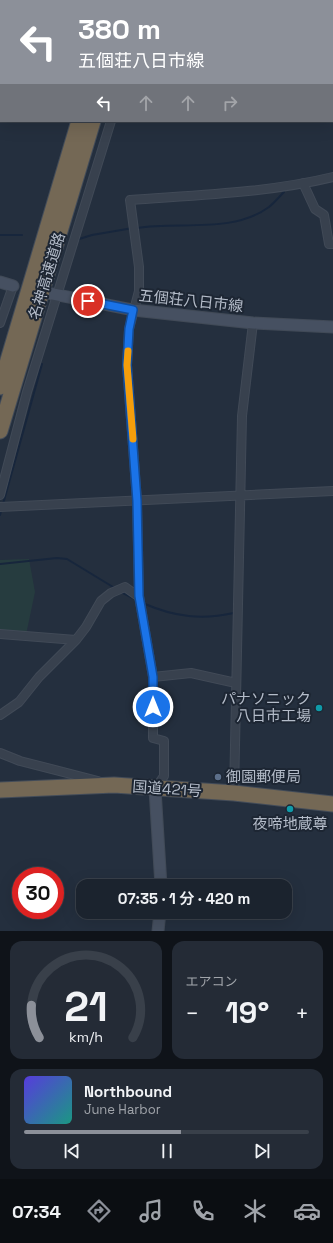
<!DOCTYPE html>
<html lang="ja">
<meta charset="utf-8">
<style>
body{margin:0;font-family:"Space Grotesk","Noto Sans JP",sans-serif;background:#242b36;color:#f1f3f6;height:100vh;display:flex;flex-direction:column;font-size:15px;white-space:nowrap}
*{box-sizing:border-box;margin:0}
p{font-size:13px;color:#a0a4aa}
.icon{flex:none;width:22px;height:22px;fill:none;stroke:currentColor;stroke-width:2;stroke-linecap:round;stroke-linejoin:round}
.map{position:relative;height:931px;overflow:hidden}
.drawer{display:flex;flex-direction:column;gap:10px;padding:10px;background:#0f1319;flex:1}
.drawer>*{flex:none}
.hud{position:absolute;left:0px;top:0px;width:333px;height:122px;box-shadow:0 4px 16px #0002,0 0 0 1px #39404a;background:#8c9099;color:#fff;overflow:hidden}
.speed{position:absolute;left:12px;top:867px;display:flex;gap:8px;font-size:20px;font-weight:700;text-align:center}
.speed>*{display:grid;place-content:center;width:52px;height:52px;border-radius:50%;background:#1b232e;box-shadow:0 4px 16px #0002,0 0 0 1px #39404a;line-height:1}
.speed .limit{border:6px solid #d22;background:#fff;color:#111}
.pin{position:absolute;display:grid;place-items:center;width:34px;height:34px;color:#fff;margin:-17px;border:2px solid #fff;border-radius:50%;box-shadow:0 1px 4px #0007}
.me{position:absolute;width:44px;margin:-22px;rotate:0deg;stroke-linejoin:round;filter:drop-shadow(0 0 3px #0008)}
.turn{display:flex;align-items:center;gap:14px;height:84px;padding:0 12px;font-size:18px}
.turn .icon{width:52px;height:52px;stroke-width:2.5}
.turn b{display:block;font-size:28px;line-height:34px}
.lanes{display:flex;align-items:center;height:38px;padding:0 12px;background:#0003;justify-content:center;gap:20px;direction:ltr}
.lanes .off{opacity:.35}
.big{font-size:30px;font-weight:600;line-height:1.1}
.drawer .card{flex:1;display:flex;flex-direction:column;justify-content:center;gap:6px;min-width:0;padding:0 14px;border-radius:12px;background:#242b36}
.drawer .dial{align-items:center;gap:0}
.dial svg{height:104px;overflow:visible;fill:none;stroke:#39404a;stroke-width:7;stroke-linecap:round;text-anchor:middle}
.dial text{fill:#f1f3f6;stroke:none}
.song{display:flex;align-items:center;gap:12px}
.cover{width:48px;height:48px;border-radius:6px;background:linear-gradient(135deg,hsl(250 70% 55%),hsl(170 70% 35%))}
.played{height:4px;border-radius:2px;background:linear-gradient(90deg,#8c9099 55%,#39404a 55%)}
.keys{display:flex;justify-content:space-around;direction:ltr}
.heat{display:flex;justify-content:space-between;align-items:center;font-size:22px;direction:ltr}
.drawer .tiles{flex:1;display:grid;gap:10px;grid-template-columns:1fr 1fr}
.card:last-child{grid-column:span 2}
.trip{position:absolute;left:76px;top:879px;width:216px;height:40px;border-radius:12px;background:#1b232e;box-shadow:0 4px 16px #0002,0 0 0 1px #39404a;font-weight:600;line-height:40px;text-align:center}
.tab-bar{display:flex;height:64px;justify-content:space-around;align-items:center;background:#0b0e12;color:#a0a4aa}
.tab-bar .icon{width:28px;height:28px}
.tab-bar .selected{color:#8c9099}
.tab-bar b{font-size:18px;color:#f1f3f6}
.map>svg:first-child{display:block}
.green{fill:#263c3f}
.lines{fill:none;stroke-linecap:round;stroke-linejoin:round}
.stream{stroke:#17263c;stroke-width:2}
.street-casing{stroke:#414a57;stroke-width:10}
.secondary-casing{stroke:#414a57;stroke-width:13}
.highway-casing{stroke:#434c59;stroke-width:17}
.street{stroke:#38414e;stroke-width:8}
.secondary{stroke:#465061;stroke-width:11}
.highway{stroke:#746855;stroke-width:15}
.route-casing{stroke:#114b97;stroke-width:10}
.route{stroke:#1a73e8;stroke-width:7}
.slow{stroke:#f59e0b;stroke-width:7}
.culture-dot{fill:#0f9aa8;stroke:#1d2633;stroke-width:1.5}
.service-dot{fill:#5c6f8a;stroke:#1d2633;stroke-width:1.5}
.labels{text-anchor:middle;stroke-width:4;stroke-linejoin:round;paint-order:stroke}
.street-label{font-size:15px;fill:#b4bcc9;stroke:#1d2633}
.poi-label{font-size:15px;fill:#b4bcc9;stroke:#1d2633;text-anchor:end}
</style>
<div class="map">
<svg width="333" height="931" viewBox="0 0 333 931">
<rect width="100%" height="100%" fill="#242f3e"/>
<path class="green" d="M 29,559 L 35,592 L 26,635 L 0,633 L 0,560 Z"/>
<g class="lines">
<path class="stream" d="M 208,1 L 212,0
M 0,31 L 1,32
M 137,228 C 179,221 232,234 269,207 C 274,203 279,197 284,192
M 0,235 L 22,235
M 76,240 L 92,235 L 133,228
M 3,504 L 42,364
M 0,515 L 1,511
M 0,564 L 57,558 L 67,559 L 113,587
M 121,592 L 137,600
M 145,604 C 175,617 202,620 234,613"/>
<g class="street-casing">
<path id="street" d="M 148,1 L 148,0
M 241,1 L 243,0
M 303,183 L 315,209 L 324,215 L 329,244 L 333,244
M 0,323 L 13,286
M 0,495 L 27,392 L 111,121
M 0,507 L 333,491
M 0,634 L 76,640
M 153,677 L 191,673 L 236,683
M 0,715 L 19,702 L 39,677 L 76,640 L 86,627 L 101,601 L 111,593 L 125,587 L 139,597
M 0,753 L 20,761 L 98,781
M 155,789 L 164,776 L 164,741 L 153,738 L 153,677 L 139,596 L 137,501 L 127,365 L 129,329 L 139,291 L 139,267 L 130,200 C 198,195 267,193 333,177
M 234,793 L 242,416 L 253,323"/>
</g>
<g class="secondary-casing">
<path id="secondary" d="M 0,282 L 13,286
M 48,293 L 133,310 L 253,323 L 333,327
M 155,789 L 161,886
M 158,931 L 160,912"/>
</g>
<g class="highway-casing">
<path id="highway" d="M 116,1 L 116,0
M 128,1 L 128,0
M 0,387 L 79,121
M 0,431 L 93,121
M 0,790 L 114,785 L 234,793 L 333,804"/>
</g>
<use href="#street" class="street"/>
<use href="#secondary" class="secondary"/>
<use href="#highway" class="highway"/>
</g>
<g class="lines">
<g class="route-casing">
<path id="route" d="M 88,301 L 133,310 L 129,329 L 127,365 L 137,501 L 139,596 L 153,677 L 153,707"/>
</g>
<use href="#route" class="route"/>
<path class="slow" d="M 128,351 L 127,365 L 133,439"/>
</g>
<g class="culture-dot">
<circle cx="319" cy="708" r="4"/>
<circle cx="290" cy="809" r="4"/>
</g>
<circle class="service-dot" cx="218" cy="777" r="4"/>
<g class="labels">
<g class="street-label">
<text transform="translate(47 276) rotate(-73)" y="5">名神高速道路</text>
<text transform="translate(191 301) rotate(6)" y="5">五個荘八日市線</text>
<text transform="translate(167 789) rotate(4)" y="5">国道421号</text>
</g>
<g class="poi-label">
<text x="311" y="704">パナソニック<tspan x="311" dy="17">八日市工場</tspan></text>
<text x="226" y="782" text-anchor="start">御園郵便局</text>
<text x="290" y="829" text-anchor="middle">夜啼地蔵尊</text>
</g>
</g>
</svg>
<div class="speed"><div class="limit">30</div></div>
<div class="pin" style="left:88px;top:301px;background:#d93025"><svg class="icon" aria-label="arrive" viewBox="0 0 24 24"><path d="M6 21V4h12l-3 4 3 4H6"/></svg></div>
<svg class="me" style="left:153px;top:707px" viewBox="-20 -20 40 40"><circle r="17" fill="#1a73e8" stroke="#fff" stroke-width="3"/><path d="M0-11L8 9 0 5-8 9z" fill="#fff"/></svg>
<div class="trip">07:35 · 1 分 · 420 m</div>
<div class="hud">
<div class="turn"><svg class="icon" aria-label="left" viewBox="0 0 24 24"><path d="M17 20v-9H6M10 6l-5 5 5 5"/></svg><div><b>380 m</b>五個荘八日市線</div></div>
<div class="lanes"><svg class="icon" aria-label="left" viewBox="0 0 24 24"><path d="M17 20v-9H6M10 6l-5 5 5 5"/></svg><svg class="icon off" aria-label="ahead" viewBox="0 0 24 24"><path d="M12 20V5M6 11l6-6 6 6"/></svg><svg class="icon off" aria-label="ahead" viewBox="0 0 24 24"><path d="M12 20V5M6 11l6-6 6 6"/></svg><svg class="icon off" aria-label="right" viewBox="0 0 24 24"><path d="M7 20v-9h11M14 6l5 5-5 5"/></svg></div>
</div>
</div>
<section class="drawer">
<div class="tiles">
<div class="card dial"><svg viewBox="0 0 100 80">
<path d="M14 69A42 42 0 1 1 86 69"/>
<path d="M14 69A42 42 0 0 1 8 44" stroke="#8c9099"/>
<text x="50" y="56" font-size="32" font-weight="700">21</text>
<text x="50" y="72" font-size="11">km/h</text>
</svg></div>
<div class="card"><p>エアコン</p>
<div class="heat"><a>−</a><b class="big">19°</b><a>+</a></div>
</div>
<div class="card">
<div class="song"><i class="cover"></i><div><b>Northbound</b><p>June Harbor</p></div></div>
<div class="played"></div>
<div class="keys"><svg class="icon" aria-label="previous" viewBox="0 0 24 24"><path d="M18 5L8 12l10 7zM5 5v14"/></svg><svg class="icon" aria-label="pause" viewBox="0 0 24 24"><path d="M8 5v14M16 5v14"/></svg><svg class="icon" aria-label="next" viewBox="0 0 24 24"><path d="M6 5l10 7-10 7zM19 5v14"/></svg></div>
</div>
</div>
</section>
<nav class="tab-bar">
<b>07:34</b>
<svg class="icon selected" aria-label="directions" viewBox="0 0 24 24"><path d="M12 3l9 9-9 9-9-9zM9 14v-3h6M13 9l2 2-2 2"/></svg>
<svg class="icon" aria-label="music" viewBox="0 0 24 24"><path d="M9 18V5l10-2v13"/><circle cx="6" cy="18" r="3"/><circle cx="16" cy="16" r="3"/></svg>
<svg class="icon" aria-label="phone" viewBox="0 0 24 24"><path d="M5 4h4l2 5-3 2q2 4 5 5l2-3 5 2v4C11 20 4 13 5 4z"/></svg>
<svg class="icon" aria-label="climate" viewBox="0 0 24 24"><path d="M12 3v18M4 7l16 10M4 17L20 7"/></svg>
<svg class="icon" aria-label="car" viewBox="0 0 24 24"><path d="M5 17H2v-5l4-1 3-4h7l3 4 3 1v5h-3M9 17h6M6 11h13"/><circle cx="7" cy="17" r="2"/><circle cx="17" cy="17" r="2"/></svg>
</nav>
